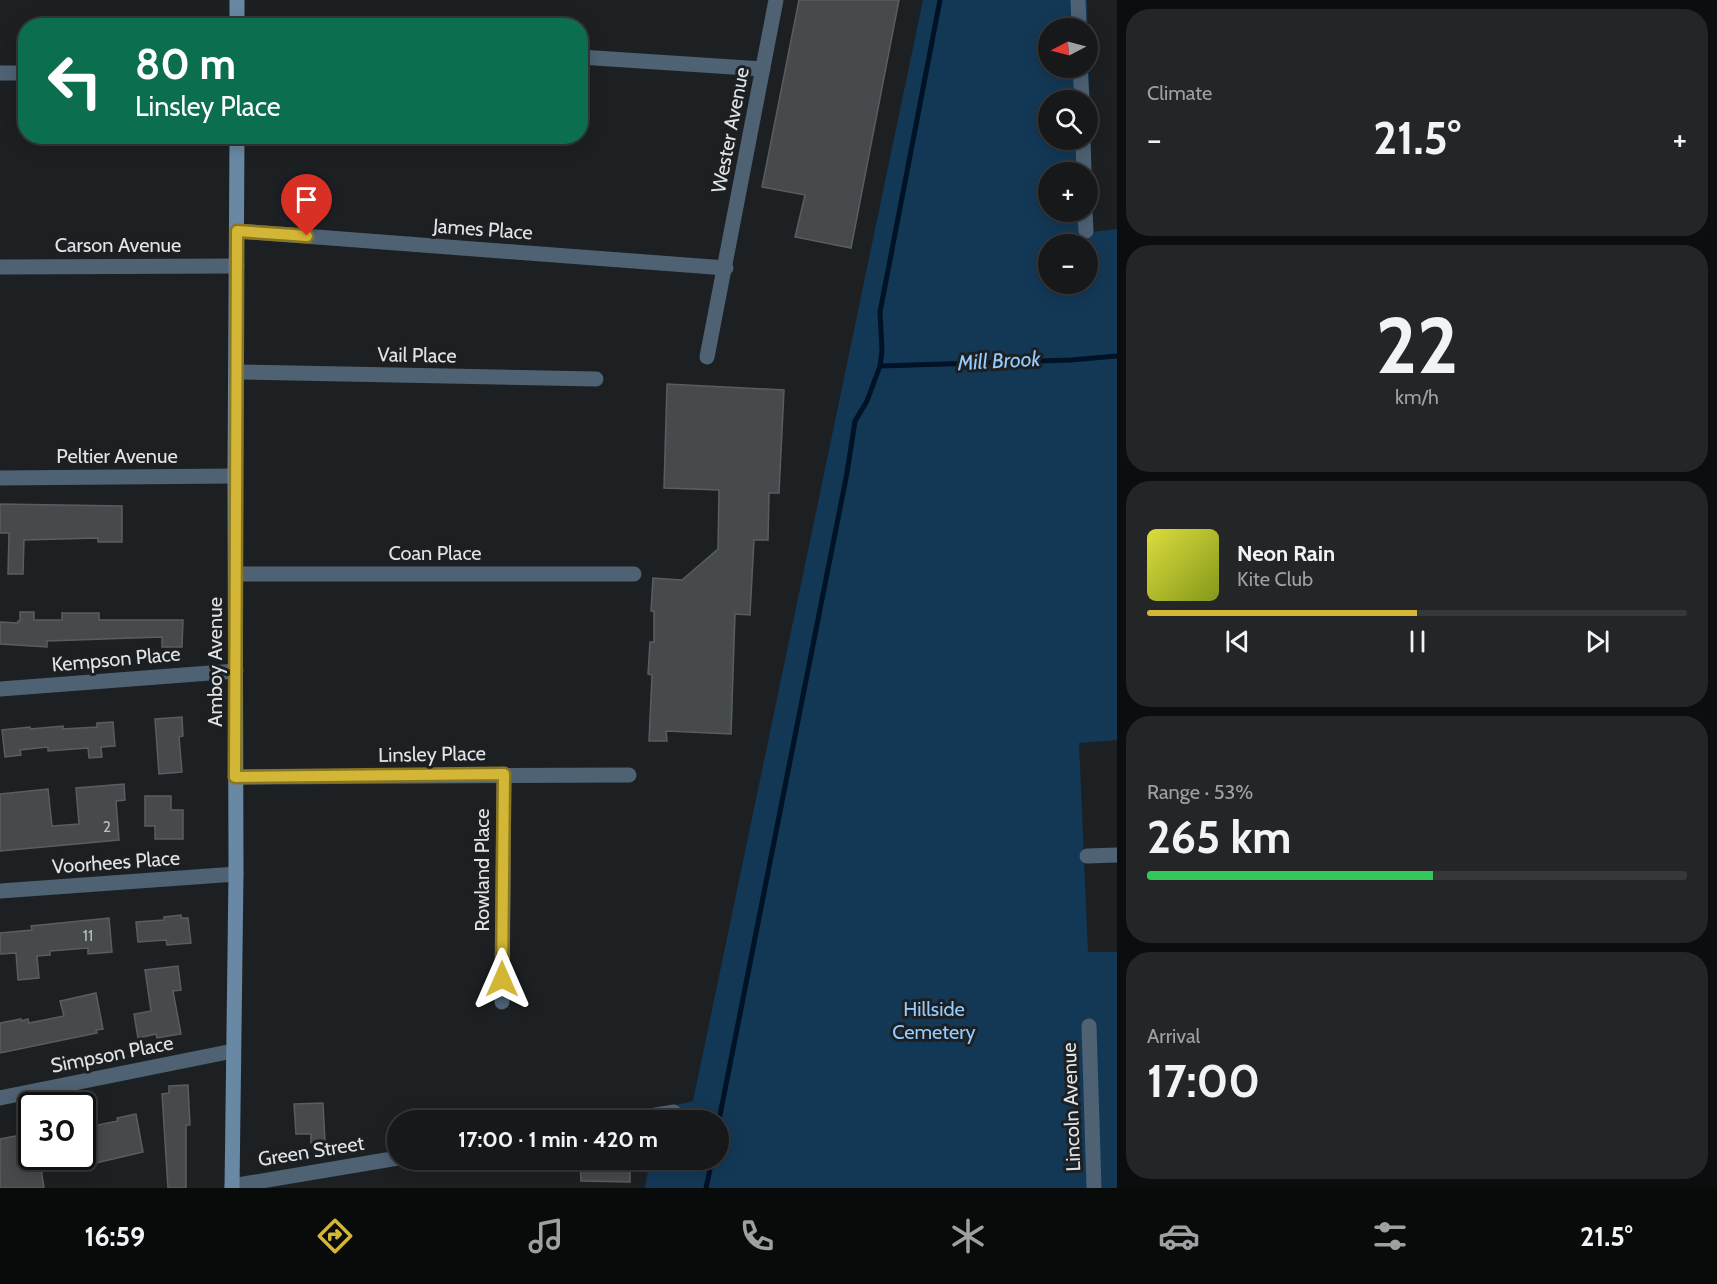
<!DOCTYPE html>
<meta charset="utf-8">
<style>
body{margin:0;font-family:Cabin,sans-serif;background:#232527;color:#f1f3f6;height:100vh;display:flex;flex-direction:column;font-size:22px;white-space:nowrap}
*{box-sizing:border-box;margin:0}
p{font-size:20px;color:#9ea0a2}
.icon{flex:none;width:33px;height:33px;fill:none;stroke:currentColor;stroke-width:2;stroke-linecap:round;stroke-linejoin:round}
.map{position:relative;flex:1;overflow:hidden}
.sheet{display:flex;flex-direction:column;gap:9px;padding:9px;background:#0c0d0e;width:600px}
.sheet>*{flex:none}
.top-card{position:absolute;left:18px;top:18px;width:570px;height:126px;border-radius:24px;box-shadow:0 3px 15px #0003,0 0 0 2px #353739;background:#0b6e4f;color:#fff;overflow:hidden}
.needle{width:39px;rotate:264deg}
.buttons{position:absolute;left:1038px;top:18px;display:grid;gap:12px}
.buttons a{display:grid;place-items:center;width:60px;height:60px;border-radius:50%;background:#16181a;box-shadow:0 3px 15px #0003,0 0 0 2px #353739;font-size:30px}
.speed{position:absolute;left:18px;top:1092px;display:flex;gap:12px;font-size:30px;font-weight:700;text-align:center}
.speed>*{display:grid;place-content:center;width:78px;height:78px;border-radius:50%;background:#16181a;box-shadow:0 3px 15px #0003,0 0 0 2px #353739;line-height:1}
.speed .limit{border:3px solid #111;border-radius:9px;background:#fff;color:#111}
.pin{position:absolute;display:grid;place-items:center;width:51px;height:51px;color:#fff;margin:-62px -26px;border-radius:50% 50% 50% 0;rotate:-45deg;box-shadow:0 0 6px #0007}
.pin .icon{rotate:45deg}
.me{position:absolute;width:66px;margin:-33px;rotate:0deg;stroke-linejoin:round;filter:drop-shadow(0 0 4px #0008)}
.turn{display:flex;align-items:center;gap:21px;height:126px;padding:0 18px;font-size:27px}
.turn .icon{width:78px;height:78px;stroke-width:2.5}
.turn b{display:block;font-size:42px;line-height:51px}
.big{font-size:45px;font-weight:800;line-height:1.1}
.sheet .widget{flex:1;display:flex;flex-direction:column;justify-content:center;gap:9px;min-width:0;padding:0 21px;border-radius:24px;background:#232527}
.sheet .dial{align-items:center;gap:0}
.dial b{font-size:78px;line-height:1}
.song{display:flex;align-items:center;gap:18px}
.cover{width:72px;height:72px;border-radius:9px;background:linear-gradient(135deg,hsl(60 70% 55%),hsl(70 70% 35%))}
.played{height:6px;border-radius:3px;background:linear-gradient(90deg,#d3b635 50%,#353739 50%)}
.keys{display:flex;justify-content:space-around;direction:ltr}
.heat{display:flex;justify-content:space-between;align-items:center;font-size:33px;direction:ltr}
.charge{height:9px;border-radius:4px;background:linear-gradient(90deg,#34c759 53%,#353739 0)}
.trip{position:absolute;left:387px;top:1110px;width:342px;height:60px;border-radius:30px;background:#16181a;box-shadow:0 3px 15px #0003,0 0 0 2px #353739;font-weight:800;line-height:60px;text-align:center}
.tab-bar{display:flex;height:96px;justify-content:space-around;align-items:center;background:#090a0a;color:#9ea0a2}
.tab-bar .icon{width:42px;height:42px}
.tab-bar .active{color:#d3b635}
.tab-bar b{font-size:27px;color:#f1f3f6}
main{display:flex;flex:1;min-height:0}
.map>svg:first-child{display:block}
.green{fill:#133856;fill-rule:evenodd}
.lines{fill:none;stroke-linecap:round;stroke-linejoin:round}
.stream{stroke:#001225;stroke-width:5}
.building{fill:#464a4d;stroke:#595d60;stroke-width:1.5}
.street{stroke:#4e6274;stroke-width:15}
.secondary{stroke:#6888a4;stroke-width:15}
.route-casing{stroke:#897622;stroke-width:15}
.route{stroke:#d3b635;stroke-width:10}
.labels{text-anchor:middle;stroke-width:6;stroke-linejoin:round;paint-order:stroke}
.number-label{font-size:16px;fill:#babec0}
.street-label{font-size:20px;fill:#e1e4e6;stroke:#1d2023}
.park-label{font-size:20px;fill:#94ccfd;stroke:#1d2023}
.water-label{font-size:21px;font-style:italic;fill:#95cdfe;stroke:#1d2023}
</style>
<main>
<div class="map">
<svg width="1117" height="1188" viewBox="0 0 1117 1188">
<rect width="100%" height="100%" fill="#1d2023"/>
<path class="green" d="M 923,0 L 1087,0 L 1093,232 L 1117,229 L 1117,740 L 1079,743 L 1088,952 L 1117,952 L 1117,1188 L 645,1188 L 650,1160 L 718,1160 L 718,1120 L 657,1120 L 659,1109 L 693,1101 ZM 1048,28 L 1088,28 L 1088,68 L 1048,68 ZM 1048,100 L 1088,100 L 1088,140 L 1048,140 ZM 1048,172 L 1088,172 L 1088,212 L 1048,212 ZM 1048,244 L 1088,244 L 1088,284 L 1048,284 Z"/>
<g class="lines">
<path class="stream" d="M 880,366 L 1071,360 L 1117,356
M 718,1125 L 847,473 L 855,421 L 867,401 L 880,366 L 882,351 L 880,312 L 940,0
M 706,1188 L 712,1160"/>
</g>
<path class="building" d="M 799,0 L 899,0 L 851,248 L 795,237 L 805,195 L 762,187 Z
M 667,384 L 784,390 L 779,493 L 769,493 L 768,540 L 754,540 L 750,615 L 735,614 L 731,734 L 666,731 L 667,741 L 649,741 L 652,675 L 648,674 L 650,642 L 654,642 L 654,611 L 651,611 L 653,578 L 682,580 L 718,549 L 719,490 L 664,488 Z
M 0,504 L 122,506 L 122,542 L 98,542 L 98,538 L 24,540 L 23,574 L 8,574 L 9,533 L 0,533 Z
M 20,612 L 34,612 L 34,620 L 62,620 L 62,613 L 99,613 L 99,620 L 183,620 L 182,647 L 162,647 L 162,637 L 47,641 L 47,647 L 0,644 L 0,622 L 18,623 L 18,621 L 20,621 Z
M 182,717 L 183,736 L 179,737 L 182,772 L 159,774 L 155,719 Z
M 113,722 L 115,746 L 101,747 L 102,757 L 89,758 L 88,748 L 48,751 L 48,747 L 20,750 L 21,755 L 5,757 L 2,730 L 30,727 L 30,729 L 63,726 L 63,729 L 97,727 L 97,723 Z
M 124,784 L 125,800 L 116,801 L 119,840 L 0,851 L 0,794 L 48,789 L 52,826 L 79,824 L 76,788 Z
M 145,796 L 171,796 L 171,810 L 183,810 L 183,839 L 155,839 L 155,826 L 145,826 Z
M 181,915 L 181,918 L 188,918 L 191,943 L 167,945 L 166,940 L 138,942 L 136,922 L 164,920 L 164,917 Z
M 109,918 L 112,952 L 88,954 L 88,948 L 50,951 L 50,955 L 37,956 L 39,978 L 18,980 L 16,953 L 0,954 L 0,933 L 32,930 L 31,926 Z
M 178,966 L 181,990 L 173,991 L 181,1034 L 157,1038 L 156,1034 L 138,1038 L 134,1014 L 151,1011 L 145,970 Z
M 96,993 L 103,1029 L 96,1030 L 97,1033 L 0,1053 L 0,1023 L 21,1019 L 21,1021 L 28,1019 L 29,1023 L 64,1016 L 60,1001 Z
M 188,1085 L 190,1125 L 186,1125 L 186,1188 L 168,1188 L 162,1094 L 169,1093 L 169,1086 Z
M 323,1103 L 325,1142 L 311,1143 L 311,1134 L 296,1134 L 294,1104 Z
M 136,1114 L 143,1152 L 87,1165 L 85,1154 L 82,1155 L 82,1128 L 118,1121 L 117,1118 Z
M 32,1133 L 32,1156 L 39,1156 L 44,1188 L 0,1188 L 0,1139 Z
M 580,1161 L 630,1161 L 630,1182 L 581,1181 Z"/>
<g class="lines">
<path class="street" d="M 1078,0 L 1079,28
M 580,57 L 763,69
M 1080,68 L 1082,100
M 0,73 L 26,73
M 1083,140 L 1084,172
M 1085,212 L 1086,231
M 237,231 L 726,268
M 0,267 L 237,266
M 707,357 L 776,0
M 237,372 L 596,379
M 0,478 L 235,476
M 236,574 L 634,574
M 0,689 L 236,671
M 235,777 L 629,775
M 1087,856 L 1117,855
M 0,891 L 236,874
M 502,1002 L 504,774
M 1089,1026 L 1094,1188
M 0,1098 L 233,1051
M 627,1120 L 674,1112
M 232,1186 L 398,1158"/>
<path class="secondary" d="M 237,26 L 237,0
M 232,1188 L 236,874 L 235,476 L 237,136"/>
</g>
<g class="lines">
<g class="route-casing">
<path id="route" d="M 307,236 L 237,231 L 235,777 L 504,774 L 502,979"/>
</g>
<use href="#route" class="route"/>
</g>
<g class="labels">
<g class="number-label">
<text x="107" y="832">2</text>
<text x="88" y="941">11</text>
</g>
<g class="street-label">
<text transform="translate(730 130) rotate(-79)" y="7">Wester Avenue</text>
<text transform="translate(483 229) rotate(4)" y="7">James Place</text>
<text x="118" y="252">Carson Avenue</text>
<text transform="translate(417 355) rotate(1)" y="7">Vail Place</text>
<text x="117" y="463">Peltier Avenue</text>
<text x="435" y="560">Coan Place</text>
<text transform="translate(116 659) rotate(-5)" y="7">Kempson Place</text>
<text transform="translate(215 662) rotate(-90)" y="7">Amboy Avenue</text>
<text transform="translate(432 754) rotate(-1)" y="7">Linsley Place</text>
<text transform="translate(116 862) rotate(-4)" y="7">Voorhees Place</text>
<text transform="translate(482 870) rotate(-90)" y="7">Rowland Place</text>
<text transform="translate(112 1054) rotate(-11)" y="7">Simpson Place</text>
<text transform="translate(1071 1107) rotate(-92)" y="7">Lincoln Avenue</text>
<text transform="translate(311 1151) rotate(-9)" y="7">Green Street</text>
</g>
<g class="park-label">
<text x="934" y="1016">Hillside<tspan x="934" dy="23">Cemetery</tspan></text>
</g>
<g class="water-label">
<text transform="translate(999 361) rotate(-3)" y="7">Mill Brook</text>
</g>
</g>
</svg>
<div class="buttons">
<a><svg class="needle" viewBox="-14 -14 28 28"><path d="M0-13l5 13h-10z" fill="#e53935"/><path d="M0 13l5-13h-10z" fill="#9ea0a2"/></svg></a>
<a><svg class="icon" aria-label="search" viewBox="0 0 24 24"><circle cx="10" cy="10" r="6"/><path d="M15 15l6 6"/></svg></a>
<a>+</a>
<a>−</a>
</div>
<div class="speed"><div class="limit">30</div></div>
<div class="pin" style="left:307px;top:236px;background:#d93025"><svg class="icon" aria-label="arrive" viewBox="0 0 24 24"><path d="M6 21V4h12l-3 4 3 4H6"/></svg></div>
<svg class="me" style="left:502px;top:979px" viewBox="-20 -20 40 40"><path d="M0-17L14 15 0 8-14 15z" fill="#d3b635" stroke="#fff" stroke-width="4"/></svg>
<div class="trip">17:00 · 1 min · 420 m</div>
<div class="top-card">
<div class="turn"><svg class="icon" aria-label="left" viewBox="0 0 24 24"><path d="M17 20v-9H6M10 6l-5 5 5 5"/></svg><div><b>80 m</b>Linsley Place</div></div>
</div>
</div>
<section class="sheet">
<div class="widget"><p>Climate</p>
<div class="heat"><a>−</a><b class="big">21.5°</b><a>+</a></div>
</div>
<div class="widget dial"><b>22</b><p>km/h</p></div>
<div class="widget">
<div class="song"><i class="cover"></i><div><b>Neon Rain</b><p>Kite Club</p></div></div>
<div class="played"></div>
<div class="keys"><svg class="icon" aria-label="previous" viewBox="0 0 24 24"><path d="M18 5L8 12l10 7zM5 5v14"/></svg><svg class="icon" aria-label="pause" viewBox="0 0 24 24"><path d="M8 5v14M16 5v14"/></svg><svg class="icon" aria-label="next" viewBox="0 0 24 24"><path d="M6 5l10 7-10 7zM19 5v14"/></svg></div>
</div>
<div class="widget"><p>Range · 53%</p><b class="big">265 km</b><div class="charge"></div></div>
<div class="widget"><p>Arrival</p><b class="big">17:00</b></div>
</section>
</main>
<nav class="tab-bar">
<b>16:59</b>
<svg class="icon active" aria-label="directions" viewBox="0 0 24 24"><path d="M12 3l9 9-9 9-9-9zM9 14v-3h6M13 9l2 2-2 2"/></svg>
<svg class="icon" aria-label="music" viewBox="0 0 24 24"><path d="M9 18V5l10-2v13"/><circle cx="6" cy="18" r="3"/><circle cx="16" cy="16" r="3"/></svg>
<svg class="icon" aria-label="phone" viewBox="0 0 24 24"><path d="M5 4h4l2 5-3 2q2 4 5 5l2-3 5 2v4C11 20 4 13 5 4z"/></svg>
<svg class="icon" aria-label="climate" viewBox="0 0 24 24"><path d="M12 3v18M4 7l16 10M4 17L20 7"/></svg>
<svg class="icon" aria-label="car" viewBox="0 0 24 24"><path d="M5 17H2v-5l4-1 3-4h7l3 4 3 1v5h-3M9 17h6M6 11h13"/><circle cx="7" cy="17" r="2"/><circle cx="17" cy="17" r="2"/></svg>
<svg class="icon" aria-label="filters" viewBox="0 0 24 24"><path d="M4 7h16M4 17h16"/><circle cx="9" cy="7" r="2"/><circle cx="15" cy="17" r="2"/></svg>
<b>21.5°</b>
</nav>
